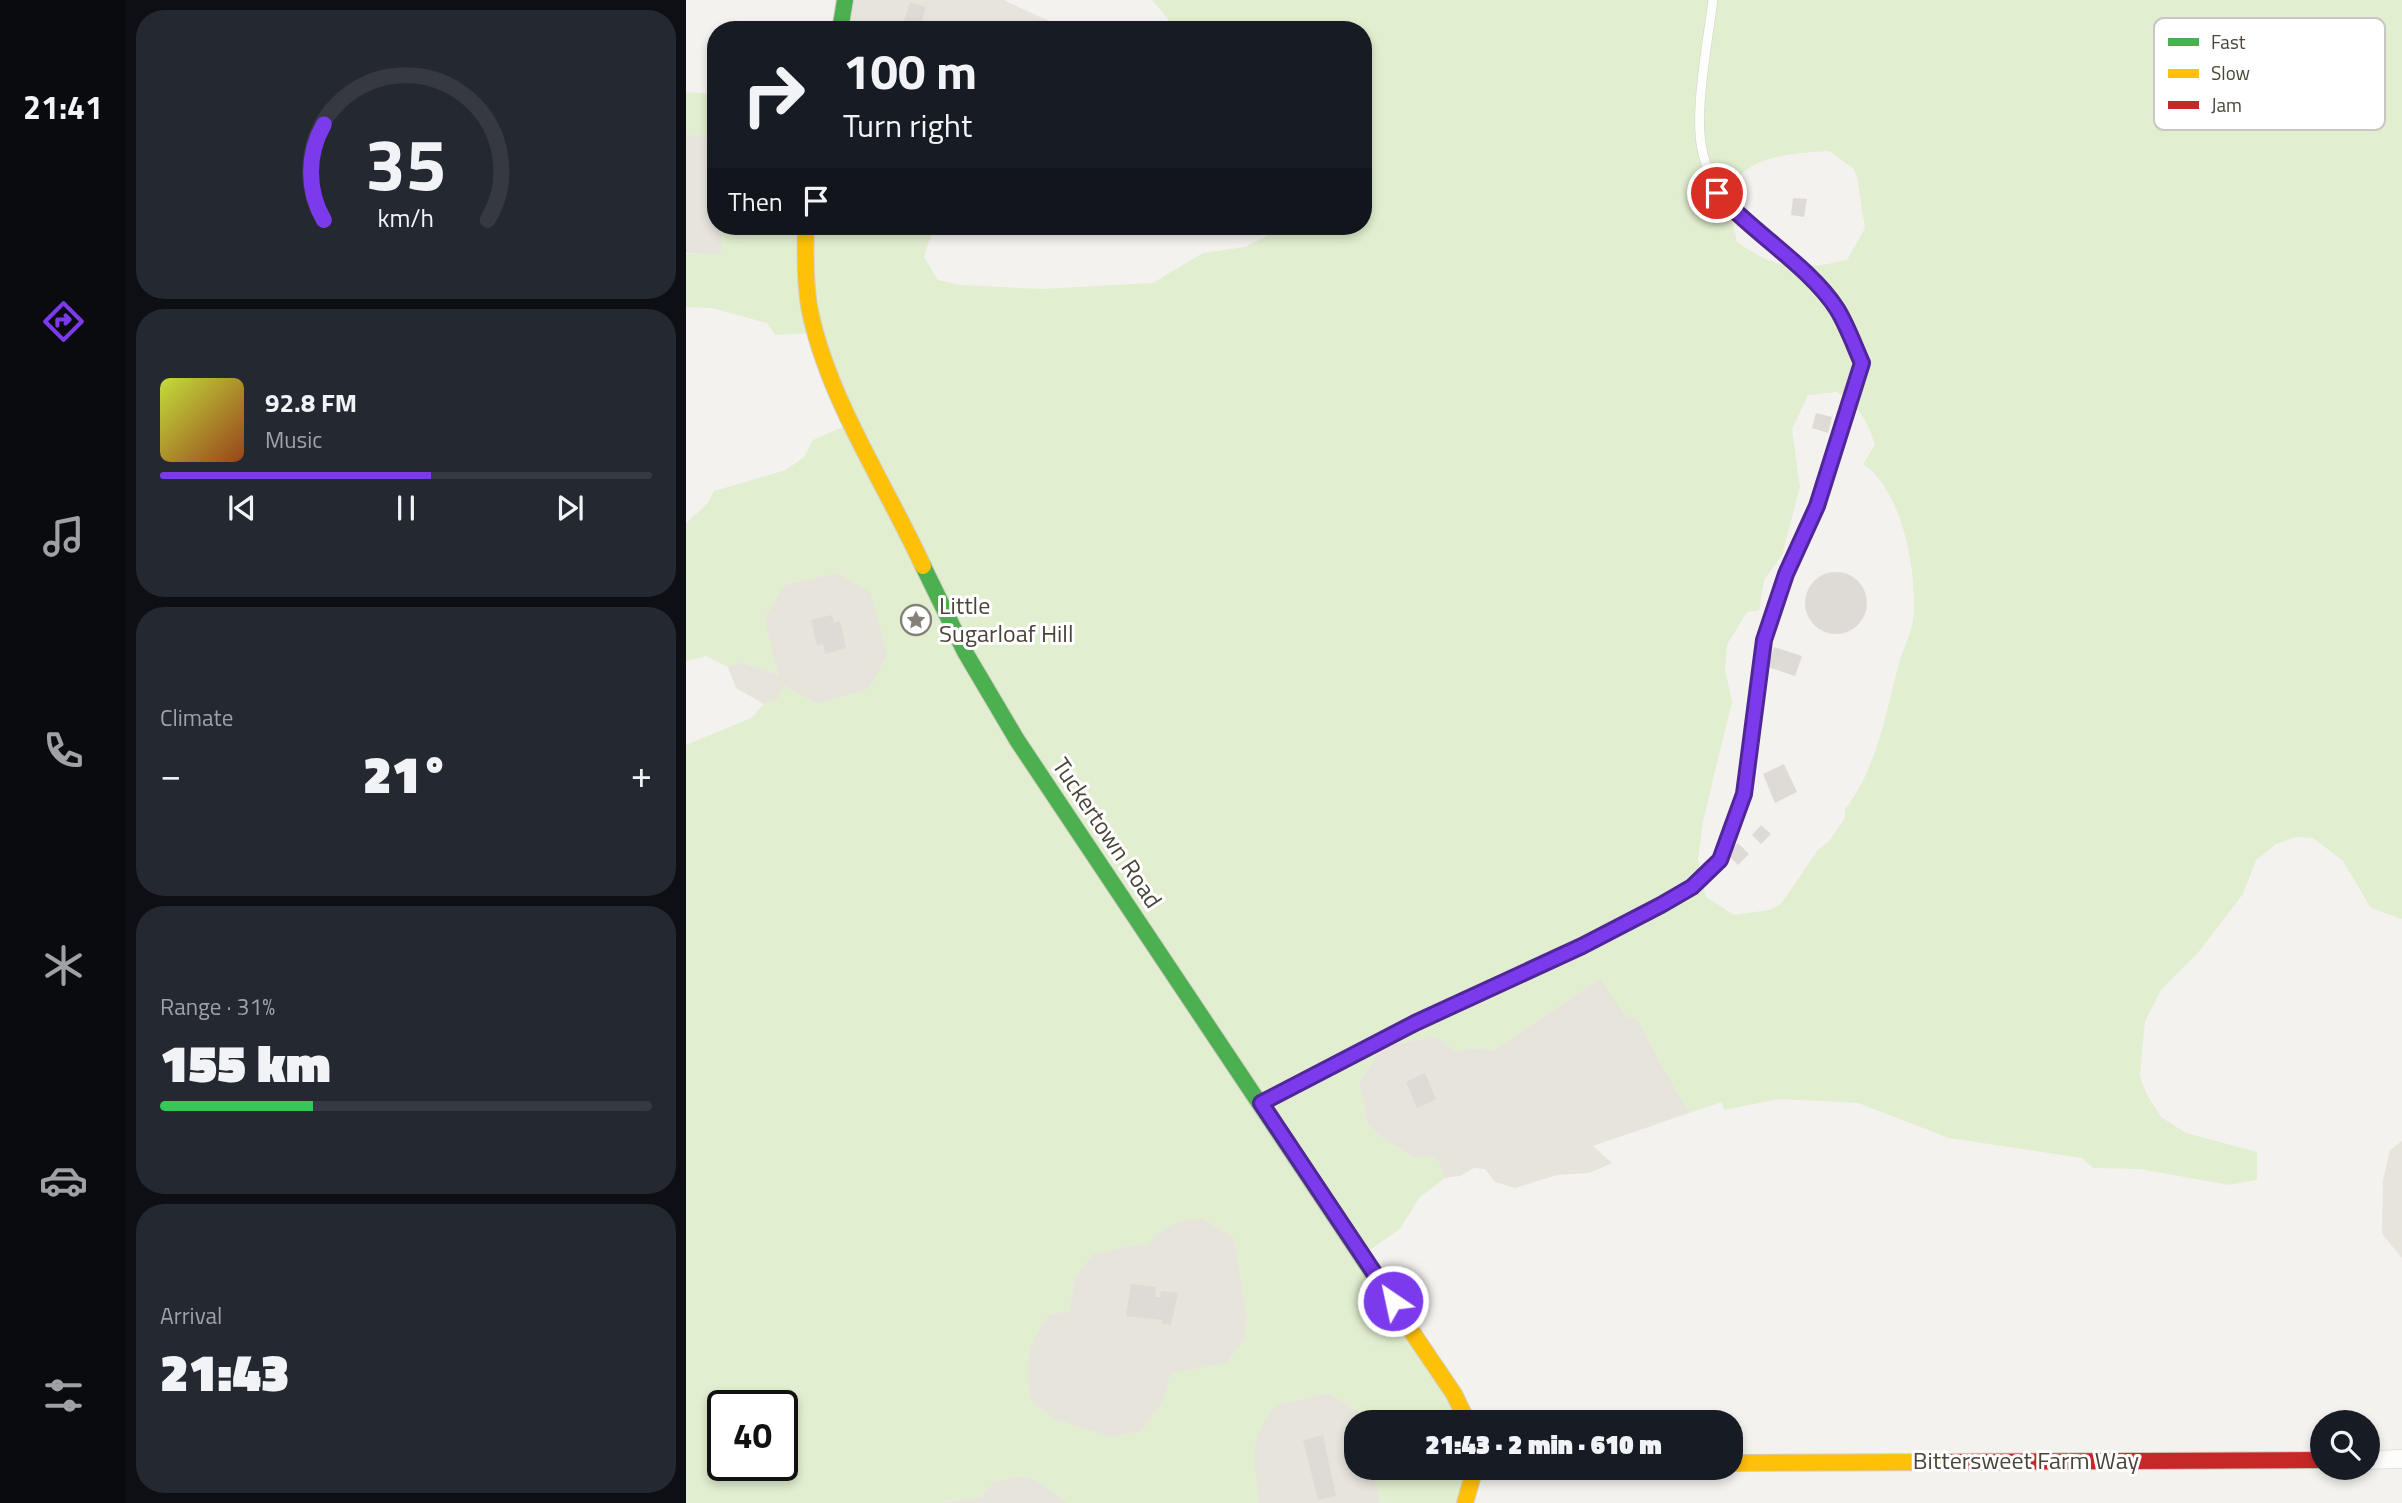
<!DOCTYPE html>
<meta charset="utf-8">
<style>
body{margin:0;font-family:"Titillium Web",sans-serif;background:#242831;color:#f1f3f6;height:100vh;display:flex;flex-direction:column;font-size:26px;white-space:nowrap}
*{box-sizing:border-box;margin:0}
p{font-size:23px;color:#9ea1a6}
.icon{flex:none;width:38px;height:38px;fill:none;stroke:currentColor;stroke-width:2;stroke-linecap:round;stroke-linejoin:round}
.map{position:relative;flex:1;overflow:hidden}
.sheet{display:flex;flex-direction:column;gap:10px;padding:10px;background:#0d0f14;width:560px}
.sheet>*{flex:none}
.hud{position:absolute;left:21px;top:21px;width:665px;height:214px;border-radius:28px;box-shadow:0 4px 10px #0003;background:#171b24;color:#f1f3f6;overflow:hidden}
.tools{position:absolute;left:1624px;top:1410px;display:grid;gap:14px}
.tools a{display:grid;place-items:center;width:70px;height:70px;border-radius:50%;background:#171b24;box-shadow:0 4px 10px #0003;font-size:35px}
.speed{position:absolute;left:21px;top:1390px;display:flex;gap:14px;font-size:35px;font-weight:700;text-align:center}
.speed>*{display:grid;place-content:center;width:91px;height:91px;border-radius:50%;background:#171b24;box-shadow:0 4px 10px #0003;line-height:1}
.speed .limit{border:4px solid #111;border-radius:10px;background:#fff;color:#111}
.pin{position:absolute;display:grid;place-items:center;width:60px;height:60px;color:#fff;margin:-30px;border:4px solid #fff;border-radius:50%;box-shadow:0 2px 7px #0007}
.me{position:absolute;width:77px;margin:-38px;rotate:326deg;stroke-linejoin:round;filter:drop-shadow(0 0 5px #0008)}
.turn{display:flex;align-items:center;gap:24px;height:147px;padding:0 21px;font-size:32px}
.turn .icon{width:91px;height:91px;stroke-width:2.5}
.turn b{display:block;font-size:49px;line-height:60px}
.then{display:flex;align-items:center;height:66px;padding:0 21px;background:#0003;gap:14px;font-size:26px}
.big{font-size:52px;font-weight:800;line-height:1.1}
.sheet .card{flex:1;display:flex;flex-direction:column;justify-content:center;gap:10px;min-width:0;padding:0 24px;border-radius:28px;background:#242831}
.sheet .dial{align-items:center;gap:0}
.dial svg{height:182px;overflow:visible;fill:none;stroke:#363941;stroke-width:7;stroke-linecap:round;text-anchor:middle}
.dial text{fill:#f1f3f6;stroke:none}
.song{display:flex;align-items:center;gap:21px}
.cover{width:84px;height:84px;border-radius:10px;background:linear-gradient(135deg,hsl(70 70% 55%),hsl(20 70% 35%))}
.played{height:7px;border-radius:4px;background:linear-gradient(90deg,#7c3aed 55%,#363941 55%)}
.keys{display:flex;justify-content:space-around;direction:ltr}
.heat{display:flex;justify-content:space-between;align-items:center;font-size:38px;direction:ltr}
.charge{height:10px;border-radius:5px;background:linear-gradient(90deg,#34c759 31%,#363941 0)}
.trip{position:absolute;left:658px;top:1410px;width:399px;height:70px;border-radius:28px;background:#171b24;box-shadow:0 4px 10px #0003;font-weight:800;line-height:70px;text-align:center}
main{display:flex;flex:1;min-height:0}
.tab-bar{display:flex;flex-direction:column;width:126px;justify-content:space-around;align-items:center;background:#090b0e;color:#9ea1a6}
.tab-bar .icon{width:49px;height:49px}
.tab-bar .on{color:#7c3aed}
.tab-bar b{font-size:32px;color:#f1f3f6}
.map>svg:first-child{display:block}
.residential{fill:#e7e4dc}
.green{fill:#e1eecf;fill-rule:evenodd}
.building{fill:#dedbd6}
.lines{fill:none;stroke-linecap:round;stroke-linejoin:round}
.lane-casing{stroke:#d2d0cb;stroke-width:10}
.street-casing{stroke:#d2d0cb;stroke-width:19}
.fast-casing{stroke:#d3cfc5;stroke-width:18}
.slow-casing{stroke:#d3cfc5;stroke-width:18}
.jam-casing{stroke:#d3cfc5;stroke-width:18}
.lane{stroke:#fdfdfc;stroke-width:9}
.street{stroke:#fdfdfc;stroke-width:18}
.fast{stroke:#4caf50;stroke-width:16}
.slow{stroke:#ffc107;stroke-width:16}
.jam{stroke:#c62828;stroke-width:16}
.route-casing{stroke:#51269a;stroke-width:18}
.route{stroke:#7c3aed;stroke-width:12}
.labels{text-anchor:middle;stroke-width:6;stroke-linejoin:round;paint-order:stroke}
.poi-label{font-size:24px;fill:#4b4439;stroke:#fff;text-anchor:start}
.street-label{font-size:24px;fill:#4b4439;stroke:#fff}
.key{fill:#fff;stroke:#c9c7c4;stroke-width:2}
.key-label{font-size:19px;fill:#4b4439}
</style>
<main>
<nav class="tab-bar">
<b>21:41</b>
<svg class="icon on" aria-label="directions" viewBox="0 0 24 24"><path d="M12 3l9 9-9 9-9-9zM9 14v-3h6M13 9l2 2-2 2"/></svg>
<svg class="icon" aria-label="music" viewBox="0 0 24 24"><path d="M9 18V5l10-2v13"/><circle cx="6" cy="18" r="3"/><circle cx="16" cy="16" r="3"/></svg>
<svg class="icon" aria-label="phone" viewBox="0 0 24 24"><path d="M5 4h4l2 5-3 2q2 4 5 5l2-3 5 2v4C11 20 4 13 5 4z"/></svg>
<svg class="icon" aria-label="climate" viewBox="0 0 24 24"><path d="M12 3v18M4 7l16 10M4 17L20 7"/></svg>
<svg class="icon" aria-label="car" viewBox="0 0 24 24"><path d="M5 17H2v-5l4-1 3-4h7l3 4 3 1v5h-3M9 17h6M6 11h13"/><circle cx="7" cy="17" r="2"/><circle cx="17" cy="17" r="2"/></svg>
<svg class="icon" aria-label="filters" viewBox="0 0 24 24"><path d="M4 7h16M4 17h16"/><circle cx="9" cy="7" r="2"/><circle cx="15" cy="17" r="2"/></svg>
</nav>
<section class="sheet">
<div class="card dial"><svg viewBox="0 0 100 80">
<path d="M14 69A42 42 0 1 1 86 69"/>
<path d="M14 69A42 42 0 0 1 14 27" stroke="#7c3aed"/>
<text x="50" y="56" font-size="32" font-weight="700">35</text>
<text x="50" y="72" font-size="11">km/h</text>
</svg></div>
<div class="card">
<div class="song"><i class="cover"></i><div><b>92.8 FM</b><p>Music</p></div></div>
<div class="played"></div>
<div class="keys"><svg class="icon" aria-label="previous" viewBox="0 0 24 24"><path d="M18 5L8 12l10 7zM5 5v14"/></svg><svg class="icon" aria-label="pause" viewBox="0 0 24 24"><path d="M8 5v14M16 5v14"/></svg><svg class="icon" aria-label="next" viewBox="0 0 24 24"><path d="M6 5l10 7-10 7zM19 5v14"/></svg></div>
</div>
<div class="card"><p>Climate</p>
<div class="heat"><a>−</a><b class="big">21°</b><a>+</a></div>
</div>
<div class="card"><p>Range · 31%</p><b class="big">155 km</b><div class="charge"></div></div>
<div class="card"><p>Arrival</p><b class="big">21:43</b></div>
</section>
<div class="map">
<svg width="1716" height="1503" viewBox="0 0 1716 1503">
<rect width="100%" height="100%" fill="#f4f2ee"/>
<path class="residential" d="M 163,0 L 318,0 L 382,30 L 157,30 Z
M 0,134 L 30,138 L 30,226 L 68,226 L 66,239 L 31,255 L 0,253 Z
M 151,573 L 185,592 L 202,655 L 183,689 L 131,704 L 98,686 L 92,699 L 78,704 L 50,688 L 42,667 L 54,662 L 92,675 L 78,618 L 98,585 Z
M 914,978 L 940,1016 L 950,1018 L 1003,1113 L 907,1146 L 926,1163 L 903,1173 L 871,1175 L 829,1188 L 809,1182 L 799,1169 L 788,1168 L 774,1176 L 759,1178 L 752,1161 L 744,1157 L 728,1158 L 697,1139 L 682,1124 L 673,1082 L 696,1046 L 751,1037 L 771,1052 L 784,1048 L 809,1050 Z
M 1716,1141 L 1716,1258 L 1696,1234 L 1697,1180 L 1704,1150 Z
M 516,1218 L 548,1237 L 561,1315 L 559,1338 L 541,1363 L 485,1374 L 477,1401 L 456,1431 L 425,1437 L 370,1420 L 345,1402 L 339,1370 L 348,1336 L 364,1314 L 383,1311 L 389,1278 L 406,1254 L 446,1245 L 461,1245 L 470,1233 L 486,1223 Z
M 643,1393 L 675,1413 L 677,1423 L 670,1423 L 670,1468 L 687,1468 L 694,1503 L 573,1503 L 566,1457 L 573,1428 L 590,1405 Z
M 338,1476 L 353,1482 L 382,1503 L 252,1503 L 296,1497 L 307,1482 Z"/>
<path class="green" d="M 466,0 L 1716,0 L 1716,919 L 1685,908 L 1657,861 L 1627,838 L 1610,837 L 1590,844 L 1570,860 L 1557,894 L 1511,954 L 1475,990 L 1459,1021 L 1454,1076 L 1460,1093 L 1475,1117 L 1500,1133 L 1571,1152 L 1571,1180 L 1543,1185 L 1454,1169 L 1407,1168 L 1396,1158 L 1263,1138 L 1172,1103 L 1093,1099 L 1038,1110 L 1036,1102 L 1003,1113 L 950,1018 L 940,1017 L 914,978 L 809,1050 L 784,1048 L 771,1052 L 751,1037 L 696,1046 L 673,1082 L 682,1124 L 697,1139 L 727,1158 L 744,1157 L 752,1161 L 759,1178 L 733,1198 L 714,1229 L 678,1254 L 786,1423 L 677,1423 L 675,1413 L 643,1393 L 590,1405 C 558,1447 570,1455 573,1503 L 382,1503 L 353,1482 L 338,1476 L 307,1482 L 296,1497 L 252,1503 L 0,1503 L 0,745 L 65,718 L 78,704 L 92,699 L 98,686 L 131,704 L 183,689 L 202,655 L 184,592 L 151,573 L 98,585 L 79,618 L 92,675 L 54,662 L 42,667 L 20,656 L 0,661 L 0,523 L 22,503 L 28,491 L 100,470 L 118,457 L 127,440 L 166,423 L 129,333 L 89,335 L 81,323 L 26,308 L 0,307 L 0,254 L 35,254 L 36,230 L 59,231 L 66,239 L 68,226 L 257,226 L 245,235 L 238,257 L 252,280 L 274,285 L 355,289 L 467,283 L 517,253 L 559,247 L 581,236 L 585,226 L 677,226 L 677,30 L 479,30 L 482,19 ZM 1143,151 L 1167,168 L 1171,177 L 1179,228 L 1161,260 C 1114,271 1090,270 1051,242 C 1049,229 1043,212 1044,199 C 1048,155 1110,153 1143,151 ZM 1151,392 C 1172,406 1182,421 1189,445 L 1177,464 C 1217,490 1232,575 1227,620 C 1225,633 1218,647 1214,660 C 1200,710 1192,768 1159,809 L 1159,818 L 1143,841 L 1132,850 L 1095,904 L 1083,910 L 1048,915 L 1020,897 L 1012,860 L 1017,821 L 1046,702 L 1039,669 L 1041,645 L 1061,612 L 1073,610 L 1078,580 L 1096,555 L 1114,487 L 1106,429 L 1122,395 ZM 516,1218 L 548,1237 L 561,1315 L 559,1338 L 541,1363 L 485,1374 L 477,1401 L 456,1431 L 425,1437 L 370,1420 L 345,1402 C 338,1364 341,1346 364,1314 L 383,1311 L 389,1278 L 406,1254 L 446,1245 L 462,1245 C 476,1225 493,1222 516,1218 ZM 37,1405 L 96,1405 L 96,1465 L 37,1465 Z
M 0,92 L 30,94 L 30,138 L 0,134 Z
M 687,1468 L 794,1468 L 782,1503 L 694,1503 Z"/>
<path class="building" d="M 224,2 L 240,7 L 233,30 L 211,30 L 212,25 L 216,27 Z
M 1107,198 L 1121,199 L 1118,217 L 1105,215 Z
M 1130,413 L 1146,417 L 1142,433 L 1126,428 Z
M1119 603a31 31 0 1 1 62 0a31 31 0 1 1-62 0Z
M 146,615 L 148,623 L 154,621 L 160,648 L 139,654 L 137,644 L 131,646 L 125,620 Z
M 1088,647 L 1116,656 L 1109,676 L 1082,667 Z
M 1098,764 L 1111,792 L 1089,803 L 1077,774 Z
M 1075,825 L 1085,834 L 1075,844 L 1066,835 Z
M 1052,843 L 1063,854 L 1052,865 L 1041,854 Z
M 739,1073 L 750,1099 L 731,1108 L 720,1082 Z
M 445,1284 L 470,1287 L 469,1297 L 474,1297 L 475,1291 L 492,1293 L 485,1325 L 476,1324 L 476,1320 L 440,1316 Z
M 637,1435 L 650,1496 L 632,1500 L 617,1440 Z"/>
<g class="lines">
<g class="lane-casing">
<path id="lane" d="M 578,1102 L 728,1023 L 896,946 L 975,906 L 1006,887 L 1034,860 L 1058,794 L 1078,640 L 1100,574 L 1131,506 L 1176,363 C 1168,345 1161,320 1148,305 C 1134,289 1119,272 1104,259 C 1064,224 1027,205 1016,149 C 1008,112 1022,39 1027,0"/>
</g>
<g class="street-casing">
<path id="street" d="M 1682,1460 L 1716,1459"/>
</g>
<g class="fast-casing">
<path id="fast" d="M 154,30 L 159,0
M 237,566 L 279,652 L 331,740 L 722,1326"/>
</g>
<g class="slow-casing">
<path id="slow" d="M 120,226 C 119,253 119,280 123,306 C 140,396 199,483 237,566
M 722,1326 L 768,1394 L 782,1423
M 1045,1463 L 1264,1462
M 779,1503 L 789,1468"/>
</g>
<g class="jam-casing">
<path id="jam" d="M 1264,1462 L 1636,1460"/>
</g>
<use href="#lane" class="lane"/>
<use href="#street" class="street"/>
<use href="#fast" class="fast"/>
<use href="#slow" class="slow"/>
<use href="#jam" class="jam"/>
</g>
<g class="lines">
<g class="route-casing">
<path id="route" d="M 707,1301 L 575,1103 L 729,1023 L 896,946 L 975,905 L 1006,887 L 1034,860 L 1058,794 L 1078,640 L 1100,574 L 1131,506 L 1176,363 C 1168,345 1161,325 1151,309 C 1124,267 1066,232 1031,193"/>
</g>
<use href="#route" class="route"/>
</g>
<defs>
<g id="sight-ring" transform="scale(1.575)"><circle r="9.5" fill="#fff" stroke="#868178" stroke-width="1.5"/><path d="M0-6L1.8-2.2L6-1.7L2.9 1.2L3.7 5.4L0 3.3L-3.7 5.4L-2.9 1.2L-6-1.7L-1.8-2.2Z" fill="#868178"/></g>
</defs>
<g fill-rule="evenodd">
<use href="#sight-ring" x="230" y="620"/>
</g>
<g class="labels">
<g class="poi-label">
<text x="253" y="614">Little<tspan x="253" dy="28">Sugarloaf Hill</tspan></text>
</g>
<g class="street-label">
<text transform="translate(421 833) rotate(56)" y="8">Tuckertown Road</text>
<text x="1340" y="1469">Bittersweet Farm Way</text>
</g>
</g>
<rect x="1468" y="18" width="231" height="112" rx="10" class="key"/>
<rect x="1482" y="38" width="31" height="8" fill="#4caf50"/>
<rect x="1482" y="69" width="31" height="9" fill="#ffc107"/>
<rect x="1482" y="101" width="31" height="8" fill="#c62828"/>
<g class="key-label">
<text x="1525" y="49">Fast</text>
<text x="1525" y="80">Slow</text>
<text x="1525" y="112">Jam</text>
</g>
</svg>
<div class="tools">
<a><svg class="icon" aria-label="search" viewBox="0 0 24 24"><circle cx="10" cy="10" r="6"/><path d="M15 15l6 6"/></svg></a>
</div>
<div class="speed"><div class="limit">40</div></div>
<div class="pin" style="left:1031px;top:193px;background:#d93025"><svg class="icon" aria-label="arrive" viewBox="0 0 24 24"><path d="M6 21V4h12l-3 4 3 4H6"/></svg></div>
<svg class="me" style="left:707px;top:1301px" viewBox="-20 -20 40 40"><circle r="17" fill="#7c3aed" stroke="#fff" stroke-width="3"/><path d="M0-11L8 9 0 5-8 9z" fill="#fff"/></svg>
<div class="trip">21:43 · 2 min · 610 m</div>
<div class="hud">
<div class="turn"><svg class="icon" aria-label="right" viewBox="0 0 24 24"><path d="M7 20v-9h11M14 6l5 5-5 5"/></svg><div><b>100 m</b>Turn right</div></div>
<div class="then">Then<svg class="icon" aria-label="arrive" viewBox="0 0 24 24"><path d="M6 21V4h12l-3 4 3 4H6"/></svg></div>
</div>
</div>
</main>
